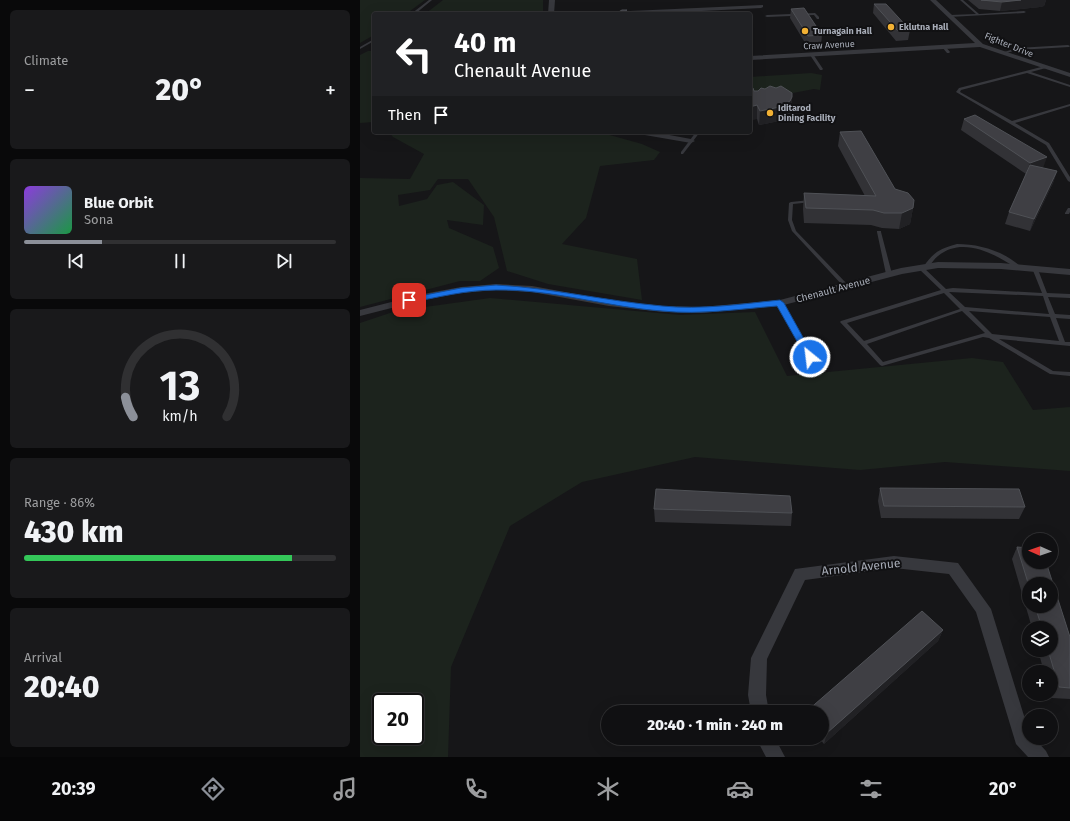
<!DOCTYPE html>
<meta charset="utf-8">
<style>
body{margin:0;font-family:"Fira Sans",sans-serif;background:#19191b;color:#f1f3f6;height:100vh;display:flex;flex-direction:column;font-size:15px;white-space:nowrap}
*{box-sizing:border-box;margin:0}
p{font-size:13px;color:#9c9d9f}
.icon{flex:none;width:22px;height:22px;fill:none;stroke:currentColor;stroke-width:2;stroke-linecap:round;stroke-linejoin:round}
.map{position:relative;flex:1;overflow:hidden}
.drawer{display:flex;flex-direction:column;gap:10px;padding:10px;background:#09090a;width:360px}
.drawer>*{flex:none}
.guide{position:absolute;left:12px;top:12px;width:380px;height:122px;border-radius:4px;box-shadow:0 4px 16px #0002,0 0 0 1px #303032;background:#202124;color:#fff;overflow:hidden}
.needle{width:26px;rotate:272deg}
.buttons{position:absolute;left:662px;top:533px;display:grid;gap:8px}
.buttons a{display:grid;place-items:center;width:36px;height:36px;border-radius:50%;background:#101012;box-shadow:0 4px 16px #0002,0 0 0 1px #303032;font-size:20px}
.speed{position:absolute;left:12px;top:693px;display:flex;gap:8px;font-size:20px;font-weight:700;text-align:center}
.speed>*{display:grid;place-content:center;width:52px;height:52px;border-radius:50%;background:#101012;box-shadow:0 4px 16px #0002,0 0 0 1px #303032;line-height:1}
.speed .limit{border:2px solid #111;border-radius:6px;background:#fff;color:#111}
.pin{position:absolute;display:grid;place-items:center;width:34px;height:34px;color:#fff;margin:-17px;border-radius:8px;box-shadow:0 2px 6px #0006}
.me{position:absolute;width:44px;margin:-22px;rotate:331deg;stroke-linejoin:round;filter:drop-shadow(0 0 3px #0008)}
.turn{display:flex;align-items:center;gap:14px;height:84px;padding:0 16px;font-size:18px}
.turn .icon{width:52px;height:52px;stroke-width:2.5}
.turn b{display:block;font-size:28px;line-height:34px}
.then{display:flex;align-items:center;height:38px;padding:0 16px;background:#0003;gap:8px;font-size:15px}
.big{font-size:30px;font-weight:800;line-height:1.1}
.drawer .card{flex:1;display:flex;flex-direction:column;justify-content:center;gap:6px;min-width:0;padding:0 14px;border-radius:6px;background:#19191b}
.drawer .dial{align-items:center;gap:0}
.dial svg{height:104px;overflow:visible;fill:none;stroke:#303032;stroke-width:7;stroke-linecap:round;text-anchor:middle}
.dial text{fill:#f1f3f6;stroke:none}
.song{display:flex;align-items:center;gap:12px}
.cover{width:48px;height:48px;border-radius:6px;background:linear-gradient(135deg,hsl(270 70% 55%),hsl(140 70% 35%))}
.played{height:4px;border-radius:2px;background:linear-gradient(90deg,#8c9099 25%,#303032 25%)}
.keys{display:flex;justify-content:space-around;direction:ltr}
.heat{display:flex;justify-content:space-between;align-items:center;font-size:22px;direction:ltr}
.charge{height:6px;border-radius:3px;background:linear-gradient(90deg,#34c759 86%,#303032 0)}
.trip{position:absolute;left:241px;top:705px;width:228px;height:40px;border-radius:20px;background:#101012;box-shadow:0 4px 16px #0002,0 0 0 1px #303032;font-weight:800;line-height:40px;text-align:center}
.menu{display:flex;height:64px;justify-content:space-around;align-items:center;background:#060607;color:#9c9d9f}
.menu .icon{width:28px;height:28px}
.menu .selected{color:#8c9099}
.menu b{font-size:18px;color:#f1f3f6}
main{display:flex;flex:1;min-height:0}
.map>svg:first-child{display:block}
.green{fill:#1c231d;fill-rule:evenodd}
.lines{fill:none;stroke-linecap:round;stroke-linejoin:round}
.service{fill:#37383d;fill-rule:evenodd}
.minor{fill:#37383d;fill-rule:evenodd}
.wall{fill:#323236;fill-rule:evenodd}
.shaded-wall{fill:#212124}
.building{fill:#3f3f44;stroke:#4f5156}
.route{fill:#1a73e8;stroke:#114b97}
.poi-dot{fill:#f2b134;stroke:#111113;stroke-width:1.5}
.labels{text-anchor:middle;stroke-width:4;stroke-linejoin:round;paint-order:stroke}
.far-poi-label{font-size:9px;font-weight:bold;fill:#a8adb8;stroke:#111113;text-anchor:start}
.far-street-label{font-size:9px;fill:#a8adb8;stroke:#111113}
.street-label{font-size:10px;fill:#a8adb8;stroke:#111113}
.near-street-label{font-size:12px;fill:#a8adb8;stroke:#111113}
</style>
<main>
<section class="drawer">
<div class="card"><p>Climate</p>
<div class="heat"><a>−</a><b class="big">20°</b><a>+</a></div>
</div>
<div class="card">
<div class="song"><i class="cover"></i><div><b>Blue Orbit</b><p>Sona</p></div></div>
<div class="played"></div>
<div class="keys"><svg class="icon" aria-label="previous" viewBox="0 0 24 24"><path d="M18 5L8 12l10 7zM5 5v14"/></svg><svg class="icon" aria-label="pause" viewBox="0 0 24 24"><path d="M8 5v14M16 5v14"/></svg><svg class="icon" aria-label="next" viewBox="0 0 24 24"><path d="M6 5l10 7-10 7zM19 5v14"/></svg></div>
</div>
<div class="card dial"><svg viewBox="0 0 100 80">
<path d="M14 69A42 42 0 1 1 86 69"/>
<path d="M14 69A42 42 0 0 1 8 54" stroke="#8c9099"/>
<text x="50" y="56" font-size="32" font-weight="700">13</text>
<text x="50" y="72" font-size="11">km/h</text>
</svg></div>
<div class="card"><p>Range · 86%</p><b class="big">430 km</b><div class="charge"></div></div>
<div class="card"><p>Arrival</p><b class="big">20:40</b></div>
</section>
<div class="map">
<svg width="710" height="757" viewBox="0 0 710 757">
<rect width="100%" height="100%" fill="#161618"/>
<path class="green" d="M 0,0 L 65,0 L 46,14 L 14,14 L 14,35 L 0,43 Z
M 83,0 L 183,0 L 183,14 L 65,14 Z
M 8,51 L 14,51 L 14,122 L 0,123 L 0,55 Z
M 451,73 L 462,75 L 460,90 L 454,89 L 417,96 L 390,96 L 390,77 Z
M 29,132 L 239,132 L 282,144 L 300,152 L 294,160 L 240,166 L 226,218 L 202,244 L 277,259 L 282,300 L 188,284 L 147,271 L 134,217 L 108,179 L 78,179 L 70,190 L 38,195 L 39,206 L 67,199 L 77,185 L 93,182 L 124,205 L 123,225 L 87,220 L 89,228 L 133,247 L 139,268 L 120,281 L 100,281 L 0,307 L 0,178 L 50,179 L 64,154 L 33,137 Z
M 130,298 L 320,315 L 395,312 L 427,376 L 612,358 L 643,362 L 673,410 L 710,407 L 710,471 L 585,462 L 500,470 L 335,457 L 222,482 L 150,526 L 91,667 L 88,757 L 0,757 L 0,323 L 36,311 ZM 21,702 L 55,702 L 55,736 L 21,736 Z"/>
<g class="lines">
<path class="service" d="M 69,0 L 72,0 L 55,14 L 51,14 Z
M 600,0 L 603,0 L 619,14 L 664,11 L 666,12 L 664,13 L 589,17 L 590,15 L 616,14 Z
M 455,13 L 459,17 L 459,19 L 457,19 L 454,15 L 407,17 L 405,16 L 407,15 Z
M 14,39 L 14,41 L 0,49 L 0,47 Z
M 708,45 L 710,46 L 709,47 L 657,50 L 643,54 L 641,53 L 657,48 Z
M 583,46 L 585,46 L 590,52 L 589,53 L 587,53 L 582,47 Z
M 451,54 L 453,54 L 463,69 L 462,70 L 460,70 L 450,55 Z
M 685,66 L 686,66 L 686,68 L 671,72 L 710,85 L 710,87 L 667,73 L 601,90 L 600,92 L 652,121 L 710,104 L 710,106 L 655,123 L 689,143 L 710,177 L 710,182 L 708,181 L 686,145 L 596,92 L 599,88 Z
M 336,132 L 340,132 L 323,154 L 321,154 L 321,152 Z
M 450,200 L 452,200 L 452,202 L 433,204 L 432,220 L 436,231 L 488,285 L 489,286 L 488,287 L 484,287 L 432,231 L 428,220 L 429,203 L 431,202 Z
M 708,208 L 710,208 L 710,212 L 709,214 L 705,214 L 705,213 Z
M 517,231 L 521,231 L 521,232 L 532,274 L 531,275 L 529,276 L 526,274 L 517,232 Z
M 597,244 C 619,244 644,251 661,267 L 660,268 L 656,268 C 634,253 602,236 578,256 C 574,259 571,264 568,268 L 564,268 L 563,267 C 574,252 579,249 597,244 Z
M 561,266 L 563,267 L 586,289 L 593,288 L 682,293 L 672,268 L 675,266 L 677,267 L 687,293 L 710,294 L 710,298 L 688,297 L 695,314 L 710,315 L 710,319 L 696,318 L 705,342 L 710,342 L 710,346 L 639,339 L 693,371 L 710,372 L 710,376 L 690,374 L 629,338 L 623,337 L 522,366 L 520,365 L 480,322 L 481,321 L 581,290 L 559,269 L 558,268 ZM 589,292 L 683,296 L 689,314 L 605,307 ZM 584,293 L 600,309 L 504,341 L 487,323 ZM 602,311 L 625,333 L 523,362 L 507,344 ZM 609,311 L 690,317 L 699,341 L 632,334 Z
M 420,301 L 423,303 L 453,357 L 452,358 L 450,359 L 447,357 L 417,303 Z"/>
<path class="minor" d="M 189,0 L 195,0 L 194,14 L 188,14 Z
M 570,0 L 576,0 L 623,44 L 710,73 L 710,77 L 620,47 L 390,60 L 390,56 L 615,43 Z
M 403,5 L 403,7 L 401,8 L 283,14 L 245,14 L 248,12 Z
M 275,132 L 293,132 L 331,139 L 335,141 L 331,143 L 279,134 Z
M 578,262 L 641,263 L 710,269 L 710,275 L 641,269 L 578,268 L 542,274 L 420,306 L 341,313 L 303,312 L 249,306 L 172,292 L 136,290 L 101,293 L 63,300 L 0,316 L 0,310 L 63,294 L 101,287 L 136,284 L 172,286 L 249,300 L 303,306 L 341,307 L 420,300 L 541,268 Z
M 534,556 L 598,563 L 631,609 L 669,732 L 669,738 L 674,738 L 686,751 L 689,757 L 668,757 L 656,744 L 616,612 L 589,574 L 534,568 L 445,580 L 407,659 L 406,695 L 409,712 L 391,712 L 388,695 L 391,658 L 435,569 Z
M 396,738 L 415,738 L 425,757 L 406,757 Z"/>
</g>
<path class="wall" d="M 608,0 L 686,0 L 684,6 L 680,7 L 640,11 L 619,9 Z
M 514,4 L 550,30 L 548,40 L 536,41 L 513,13 Z
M 431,9 L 462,35 L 461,45 L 447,46 L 430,18 Z
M 394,91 L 432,97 L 431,111 L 429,115 L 419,121 L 399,125 L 397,119 Z
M 604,119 L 683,168 L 697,171 L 693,183 L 670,231 L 645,224 L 649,212 L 666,174 L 601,130 Z
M 480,132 L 535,189 L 553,208 L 550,224 L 539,229 L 522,228 L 511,225 L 444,223 L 443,209 L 444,193 L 505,196 L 478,146 Z
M 520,488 L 665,507 L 659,519 L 521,518 L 518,501 Z
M 294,509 L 432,513 L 431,526 L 295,522 Z
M 657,547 L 710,637 L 710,699 L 692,698 L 691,694 L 691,672 L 684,672 L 678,650 L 691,650 L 691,628 L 672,628 L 652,559 ZM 669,584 L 691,606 L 669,606 Z
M 583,630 L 578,641 L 464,744 L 459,738 L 462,738 L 462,712 L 447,712 L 447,711 Z"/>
<path class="shaded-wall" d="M 661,0 L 686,0 L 684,6 L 680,7 L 640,11 L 642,2 Z
M 267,10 L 267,14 L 261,14 Z
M 432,97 L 431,111 L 429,115 L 419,121 L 399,125 L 400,111 Z
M 397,105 L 397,119 L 390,121 L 390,107 Z
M 687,157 L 683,168 L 666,174 L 670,163 Z
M 697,171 L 693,183 L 670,231 L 674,219 Z
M 553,208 L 550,224 L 539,229 L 542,213 Z
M 583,630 L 578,641 L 464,744 L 467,733 Z"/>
<path class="building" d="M 621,0 L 661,0 L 642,2 Z
M 514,4 L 526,4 L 550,30 L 538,31 Z
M 444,8 L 462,35 L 448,36 L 431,9 Z
M 262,10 L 267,10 L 261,14 L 255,14 Z
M 410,86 L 416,88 L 421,86 L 432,93 L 432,97 L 430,101 L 420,107 L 400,111 L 397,105 L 390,107 L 390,88 L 393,88 L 394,91 L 398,91 L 401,88 L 405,89 Z
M 615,115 L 687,157 L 670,163 L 604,119 Z
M 501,131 L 535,189 L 548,193 L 554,200 L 553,208 L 542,213 L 524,213 L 513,210 L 446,208 L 444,193 L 516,196 L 480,132 Z
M 670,165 L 697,171 L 674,219 L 649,212 Z
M 520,488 L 659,489 L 665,507 L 524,506 Z
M 296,489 L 430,496 L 432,513 L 294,509 Z
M 657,547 L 669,548 L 669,562 L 686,562 L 710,637 L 710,688 L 699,687 L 688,650 L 691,650 L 691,628 L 682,628 L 675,606 L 691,606 L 691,584 L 669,584 L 669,586 Z
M 562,611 L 583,630 L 467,733 L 462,728 L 462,712 L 448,712 L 447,711 Z"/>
<path class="route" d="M 136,285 C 192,288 246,301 302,306 C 341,310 381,304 420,300 L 424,303 L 454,357 L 453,359 L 447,359 L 417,306 C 379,309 340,315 302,311 C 247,307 191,289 136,290 C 107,290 78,297 49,303 L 45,300 L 49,298 L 101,288 Z"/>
<g class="poi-dot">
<circle cx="531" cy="27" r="4"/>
<circle cx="445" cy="31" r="4"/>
<circle cx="410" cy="113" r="4"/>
</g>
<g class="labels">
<g class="far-poi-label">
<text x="539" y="30">Eklutna Hall</text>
<text x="453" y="34">Turnagain Hall</text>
<text x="418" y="111">Iditarod<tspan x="418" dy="10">Dining Facility</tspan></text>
</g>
<g class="far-street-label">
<text transform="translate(469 45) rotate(-3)" y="3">Craw Avenue</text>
<text transform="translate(649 45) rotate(22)" y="3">Fighter Drive</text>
</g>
<g class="street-label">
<text transform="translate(473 289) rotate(-15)" y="4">Chenault Avenue</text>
</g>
<g class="near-street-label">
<text transform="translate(501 567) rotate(-6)" y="4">Arnold Avenue</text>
</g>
</g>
</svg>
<div class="buttons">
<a><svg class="needle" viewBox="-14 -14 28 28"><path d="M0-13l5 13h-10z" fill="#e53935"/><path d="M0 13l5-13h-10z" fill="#9c9d9f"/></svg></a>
<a><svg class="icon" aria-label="sound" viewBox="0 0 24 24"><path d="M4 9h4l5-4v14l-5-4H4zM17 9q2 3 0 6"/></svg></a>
<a><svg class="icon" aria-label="layers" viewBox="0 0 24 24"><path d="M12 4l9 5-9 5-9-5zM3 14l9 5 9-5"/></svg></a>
<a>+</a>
<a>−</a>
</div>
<div class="speed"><div class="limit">20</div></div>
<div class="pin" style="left:49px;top:300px;background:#d93025"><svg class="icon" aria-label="arrive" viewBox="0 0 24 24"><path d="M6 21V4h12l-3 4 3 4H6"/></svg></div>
<svg class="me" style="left:450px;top:357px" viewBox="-20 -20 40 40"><circle r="17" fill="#1a73e8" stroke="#fff" stroke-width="3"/><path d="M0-11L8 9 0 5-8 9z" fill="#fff"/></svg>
<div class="trip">20:40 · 1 min · 240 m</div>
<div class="guide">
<div class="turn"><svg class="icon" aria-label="left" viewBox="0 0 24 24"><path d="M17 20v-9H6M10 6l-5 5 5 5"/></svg><div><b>40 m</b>Chenault Avenue</div></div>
<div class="then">Then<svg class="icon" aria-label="arrive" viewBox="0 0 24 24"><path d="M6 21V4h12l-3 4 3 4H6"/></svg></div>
</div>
</div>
</main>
<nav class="menu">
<b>20:39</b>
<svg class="icon selected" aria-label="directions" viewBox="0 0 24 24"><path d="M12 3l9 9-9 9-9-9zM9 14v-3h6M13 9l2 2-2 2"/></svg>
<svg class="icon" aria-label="music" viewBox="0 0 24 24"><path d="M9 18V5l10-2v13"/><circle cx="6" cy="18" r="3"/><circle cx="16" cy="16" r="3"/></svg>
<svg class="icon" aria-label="phone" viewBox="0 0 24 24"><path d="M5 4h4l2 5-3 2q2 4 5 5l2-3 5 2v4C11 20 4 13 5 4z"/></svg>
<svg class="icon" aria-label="climate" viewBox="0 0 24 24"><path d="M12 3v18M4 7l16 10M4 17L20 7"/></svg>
<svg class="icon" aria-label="car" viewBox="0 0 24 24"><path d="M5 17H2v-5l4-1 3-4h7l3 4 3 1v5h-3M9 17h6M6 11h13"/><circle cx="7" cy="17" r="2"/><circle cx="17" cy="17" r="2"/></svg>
<svg class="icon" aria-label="filters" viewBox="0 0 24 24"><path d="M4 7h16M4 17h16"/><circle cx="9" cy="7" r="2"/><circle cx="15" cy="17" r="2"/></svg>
<b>20°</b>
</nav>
